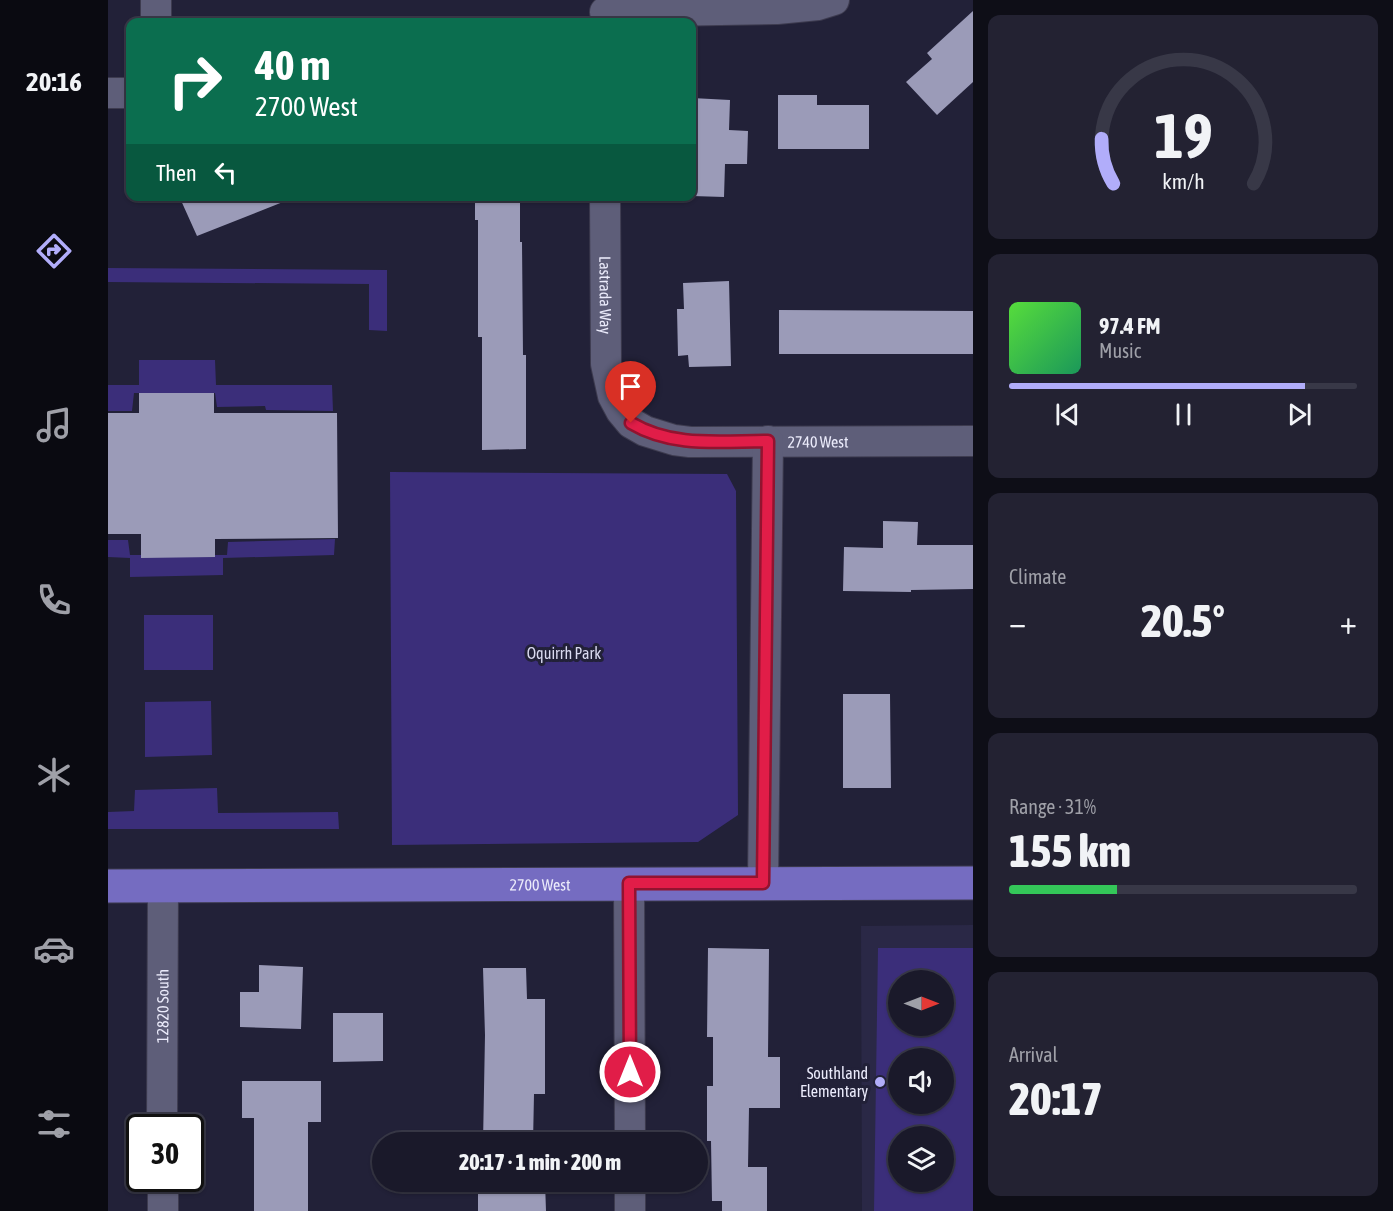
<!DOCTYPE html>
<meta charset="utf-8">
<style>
body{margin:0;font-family:"Asap Condensed",sans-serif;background:#232232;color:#f1f3f6;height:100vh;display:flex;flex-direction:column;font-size:22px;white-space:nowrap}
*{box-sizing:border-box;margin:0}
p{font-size:20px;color:#9fa0a8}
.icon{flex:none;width:33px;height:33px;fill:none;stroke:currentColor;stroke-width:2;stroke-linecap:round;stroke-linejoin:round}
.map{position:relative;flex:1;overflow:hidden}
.side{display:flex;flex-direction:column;gap:15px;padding:15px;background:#0e0e17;width:420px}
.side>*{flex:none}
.guide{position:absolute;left:18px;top:18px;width:570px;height:183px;border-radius:12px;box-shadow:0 2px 4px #0004,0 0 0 2px #383847;background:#0b6e4f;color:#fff;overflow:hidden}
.needle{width:39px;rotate:90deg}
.fabs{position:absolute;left:780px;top:970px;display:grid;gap:12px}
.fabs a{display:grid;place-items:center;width:66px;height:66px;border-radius:50%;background:#1a192a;box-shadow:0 2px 4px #0004,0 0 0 2px #383847;font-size:30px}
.speed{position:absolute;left:18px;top:1114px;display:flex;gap:12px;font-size:30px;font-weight:700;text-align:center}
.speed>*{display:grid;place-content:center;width:78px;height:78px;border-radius:50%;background:#1a192a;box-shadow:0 2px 4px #0004,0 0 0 2px #383847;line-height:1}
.speed .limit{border:3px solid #111;border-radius:9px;background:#fff;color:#111}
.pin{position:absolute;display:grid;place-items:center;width:51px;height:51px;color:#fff;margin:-62px -26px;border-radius:50% 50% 50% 0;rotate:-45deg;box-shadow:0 0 6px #0007}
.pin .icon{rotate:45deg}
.me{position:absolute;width:66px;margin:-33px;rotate:0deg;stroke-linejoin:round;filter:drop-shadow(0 0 4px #0008)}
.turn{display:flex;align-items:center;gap:21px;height:126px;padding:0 30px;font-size:27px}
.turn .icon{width:78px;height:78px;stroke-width:2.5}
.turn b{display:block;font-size:42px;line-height:51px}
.then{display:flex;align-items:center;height:57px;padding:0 30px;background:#0003;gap:12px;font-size:22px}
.big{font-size:45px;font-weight:800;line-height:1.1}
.side .widget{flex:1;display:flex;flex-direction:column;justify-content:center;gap:9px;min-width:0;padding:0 21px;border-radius:12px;background:#232232}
.side .dial{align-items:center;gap:0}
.dial svg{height:156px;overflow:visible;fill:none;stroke:#383847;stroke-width:7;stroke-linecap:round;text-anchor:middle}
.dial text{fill:#f1f3f6;stroke:none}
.song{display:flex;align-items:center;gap:18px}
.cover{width:72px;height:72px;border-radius:9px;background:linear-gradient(135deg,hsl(110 70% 55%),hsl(150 70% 35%))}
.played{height:6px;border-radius:3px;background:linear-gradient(90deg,#b1adfa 85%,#383847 85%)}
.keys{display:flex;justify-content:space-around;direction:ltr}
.heat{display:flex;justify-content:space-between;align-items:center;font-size:33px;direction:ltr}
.charge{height:9px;border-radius:4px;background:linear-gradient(90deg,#34c759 31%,#383847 0)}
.trip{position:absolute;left:264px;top:1132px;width:336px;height:60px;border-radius:30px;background:#1a192a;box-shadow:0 2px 4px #0004,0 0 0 2px #383847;font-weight:800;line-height:60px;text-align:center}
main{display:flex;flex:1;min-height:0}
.dock{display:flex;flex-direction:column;width:108px;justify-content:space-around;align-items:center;background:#0a0a11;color:#9fa0a8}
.dock .icon{width:42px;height:42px}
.dock .on{color:#b1adfa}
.dock b{font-size:27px;color:#f1f3f6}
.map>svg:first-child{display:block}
.built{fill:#2a2846;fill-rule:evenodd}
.green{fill:#3b2e7a;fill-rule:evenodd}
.building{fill:#9b9bb8}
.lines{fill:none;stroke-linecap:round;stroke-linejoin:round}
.minor-casing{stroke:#3d3b4f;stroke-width:32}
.major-casing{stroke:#3d3b4f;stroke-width:35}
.minor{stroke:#5e5e79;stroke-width:30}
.major{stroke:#756cc1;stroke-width:33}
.route-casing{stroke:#92132f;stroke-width:15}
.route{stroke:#e11d48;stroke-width:10}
.poi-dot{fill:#b1adfa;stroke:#222138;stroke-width:2}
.labels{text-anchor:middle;stroke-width:6;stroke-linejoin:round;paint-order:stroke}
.street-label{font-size:16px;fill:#ebebfb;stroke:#222138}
.park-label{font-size:16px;fill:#dadaf0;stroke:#222138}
.poi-label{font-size:16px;fill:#ebebfb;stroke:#222138;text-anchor:end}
</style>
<main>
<nav class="dock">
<b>20:16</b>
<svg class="icon on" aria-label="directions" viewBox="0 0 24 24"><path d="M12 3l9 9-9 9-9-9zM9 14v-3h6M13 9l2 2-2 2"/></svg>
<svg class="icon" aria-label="music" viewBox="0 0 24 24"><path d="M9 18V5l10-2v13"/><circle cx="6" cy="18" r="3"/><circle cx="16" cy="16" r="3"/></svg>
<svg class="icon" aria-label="phone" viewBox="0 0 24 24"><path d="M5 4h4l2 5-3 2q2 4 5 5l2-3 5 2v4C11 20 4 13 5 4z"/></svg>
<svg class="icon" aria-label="climate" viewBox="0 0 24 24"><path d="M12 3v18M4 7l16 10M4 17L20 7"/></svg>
<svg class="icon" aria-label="car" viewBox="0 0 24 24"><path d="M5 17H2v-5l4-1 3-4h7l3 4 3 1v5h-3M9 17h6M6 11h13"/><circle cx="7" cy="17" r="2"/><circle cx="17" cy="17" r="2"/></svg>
<svg class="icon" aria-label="filters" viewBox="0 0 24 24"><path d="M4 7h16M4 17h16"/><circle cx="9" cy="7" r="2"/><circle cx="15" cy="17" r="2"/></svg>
</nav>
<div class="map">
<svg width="865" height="1211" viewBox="0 0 865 1211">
<rect width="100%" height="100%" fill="#222138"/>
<path class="built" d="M 865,925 L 865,1211 L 754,1211 L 753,926 ZM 790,981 L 836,981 L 836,1026 L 790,1026 ZM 790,1059 L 836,1059 L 836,1104 L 790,1104 ZM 790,1137 L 836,1137 L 836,1182 L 790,1182 Z"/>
<path class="green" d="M 0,268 L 279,270 L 279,331 L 261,330 L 261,284 L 0,282 Z
M 31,360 L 107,360 L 108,385 L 224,385 L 225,411 L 158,410 L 157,406 L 109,407 L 107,393 L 26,393 L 24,411 L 0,411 L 0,385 L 31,385 Z
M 282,472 L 619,474 L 628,491 L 630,815 L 590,842 L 284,845 Z
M 227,539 L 226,555 L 115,558 L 115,575 L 22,577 L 22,558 L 0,557 L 0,540 L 20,540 L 22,555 L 119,555 L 120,542 Z
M 36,615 L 105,615 L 105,670 L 36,670 Z
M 103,701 L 104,755 L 37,757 L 37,702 Z
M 109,788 L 110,813 L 230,812 L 231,829 L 0,829 L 0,812 L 26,811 L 27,790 Z
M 770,948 L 865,948 L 865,1211 L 766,1211 ZM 790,981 L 836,981 L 836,1026 L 790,1026 ZM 790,1059 L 836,1059 L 836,1104 L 790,1104 ZM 790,1137 L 836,1137 L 836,1182 L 790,1182 Z"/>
<path class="building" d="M 865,11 L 865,82 L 829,115 L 798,82 L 824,59 L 819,53 Z
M 670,95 L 709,95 L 709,105 L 761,105 L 761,149 L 670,149 Z
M 584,98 L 622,100 L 621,130 L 640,131 L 639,164 L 617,164 L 616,197 L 584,196 Z
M 71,196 L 184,196 L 185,198 L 89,236 Z
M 367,196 L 412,196 L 412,242 L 414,242 L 415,355 L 418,355 L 418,449 L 374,450 L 374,337 L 370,337 L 370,220 L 367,220 Z
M 621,281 L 623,366 L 581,367 L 580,355 L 570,356 L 569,309 L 576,309 L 575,283 Z
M 671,310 L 865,311 L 865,354 L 671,354 Z
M 31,393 L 106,393 L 106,413 L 229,413 L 230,538 L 107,539 L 107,557 L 33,558 L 33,534 L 0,534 L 0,413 L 31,413 Z
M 775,521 L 810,522 L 809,545 L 865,545 L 865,589 L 803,590 L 803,592 L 735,591 L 736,547 L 775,548 Z
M 735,694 L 782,694 L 783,788 L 735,788 Z
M 600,948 L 661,949 L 660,1057 L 672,1057 L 672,1108 L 641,1108 L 640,1167 L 659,1167 L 659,1211 L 614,1211 L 614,1201 L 604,1201 L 603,1141 L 599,1141 L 599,1086 L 605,1086 L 605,1037 L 599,1037 Z
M 151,965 L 195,967 L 193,1029 L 132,1027 L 132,992 L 151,992 Z
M 375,968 L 418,968 L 419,999 L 437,999 L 437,1094 L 426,1094 L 425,1143 L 375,1143 L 377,1035 Z
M 225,1013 L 275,1013 L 275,1061 L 225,1062 Z
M 134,1081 L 213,1081 L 213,1122 L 200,1122 L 200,1211 L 146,1211 L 146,1118 L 134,1118 Z
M 370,1182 L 437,1182 L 438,1211 L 370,1211 Z"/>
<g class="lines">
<g class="minor-casing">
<g id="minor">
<path d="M 48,0 L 48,22"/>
<path d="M 497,12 L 669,9 L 710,5 L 726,0"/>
<path d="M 0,93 L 22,93"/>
<path id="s1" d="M 497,196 L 498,364 L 505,396 L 513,411 L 523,423 L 537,431 L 566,440 L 582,442 L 865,441"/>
<path d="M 521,883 L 522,1143"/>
<path d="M 655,883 L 660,441"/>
<path id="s2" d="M 54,1128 L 55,886"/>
<path d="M 55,1179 L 55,1211"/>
<path d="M 522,1182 L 522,1211"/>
</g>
</g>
<g class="major-casing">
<g id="major">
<path id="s3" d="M 0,886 L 865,883"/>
</g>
</g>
<use href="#minor" class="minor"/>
<use href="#major" class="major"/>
</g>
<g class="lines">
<g class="route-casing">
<path id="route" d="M 522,1072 L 521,883 L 655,883 L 660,441 C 612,441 565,448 523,423"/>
</g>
<use href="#route" class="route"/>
</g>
<circle class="poi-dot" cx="772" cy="1082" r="6"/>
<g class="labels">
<g class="street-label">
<text dy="6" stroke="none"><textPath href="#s1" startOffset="99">Lastrada Way</textPath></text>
<text dy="6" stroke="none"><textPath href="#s1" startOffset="424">2740 West</textPath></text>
<text dy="6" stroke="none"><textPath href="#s3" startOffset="432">2700 West</textPath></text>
<text dy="6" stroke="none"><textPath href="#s2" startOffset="122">12820 South</textPath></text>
</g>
<g class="park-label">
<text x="456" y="659">Oquirrh Park</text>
</g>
<g class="poi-label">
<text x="760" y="1079">Southland<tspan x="760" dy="18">Elementary</tspan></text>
</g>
</g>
</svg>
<div class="fabs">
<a><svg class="needle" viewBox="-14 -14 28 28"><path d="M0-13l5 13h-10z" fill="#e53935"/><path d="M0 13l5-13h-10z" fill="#9fa0a8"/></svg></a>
<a><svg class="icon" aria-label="sound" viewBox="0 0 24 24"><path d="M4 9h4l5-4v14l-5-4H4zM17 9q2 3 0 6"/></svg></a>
<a><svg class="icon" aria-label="layers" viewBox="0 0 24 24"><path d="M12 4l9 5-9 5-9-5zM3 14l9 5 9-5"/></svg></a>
</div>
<div class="speed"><div class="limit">30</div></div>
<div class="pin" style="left:523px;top:423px;background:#d93025"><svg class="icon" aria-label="arrive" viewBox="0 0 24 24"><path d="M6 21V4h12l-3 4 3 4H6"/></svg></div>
<svg class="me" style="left:522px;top:1072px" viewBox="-20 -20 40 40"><circle r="17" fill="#e11d48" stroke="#fff" stroke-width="3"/><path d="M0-11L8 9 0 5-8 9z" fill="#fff"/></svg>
<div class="trip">20:17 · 1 min · 200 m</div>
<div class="guide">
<div class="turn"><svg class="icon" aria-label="right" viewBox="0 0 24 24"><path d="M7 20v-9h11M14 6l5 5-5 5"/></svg><div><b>40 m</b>2700 West</div></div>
<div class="then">Then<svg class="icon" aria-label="left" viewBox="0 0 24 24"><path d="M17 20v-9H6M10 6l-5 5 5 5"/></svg></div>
</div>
</div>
<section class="side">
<div class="widget dial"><svg viewBox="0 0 100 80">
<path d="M14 69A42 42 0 1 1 86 69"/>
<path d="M14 69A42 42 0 0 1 8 46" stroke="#b1adfa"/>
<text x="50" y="56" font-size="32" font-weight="700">19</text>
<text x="50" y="72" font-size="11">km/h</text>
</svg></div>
<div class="widget">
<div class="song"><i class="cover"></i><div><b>97.4 FM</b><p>Music</p></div></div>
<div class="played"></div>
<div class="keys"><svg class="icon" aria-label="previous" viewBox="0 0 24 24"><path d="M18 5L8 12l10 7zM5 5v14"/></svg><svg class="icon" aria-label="pause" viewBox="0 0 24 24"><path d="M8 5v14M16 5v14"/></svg><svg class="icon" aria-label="next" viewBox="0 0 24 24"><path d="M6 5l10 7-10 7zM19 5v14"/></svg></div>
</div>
<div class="widget"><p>Climate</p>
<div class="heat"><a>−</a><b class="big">20.5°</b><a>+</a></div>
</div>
<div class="widget"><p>Range · 31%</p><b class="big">155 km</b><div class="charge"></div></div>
<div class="widget"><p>Arrival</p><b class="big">20:17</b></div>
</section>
</main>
